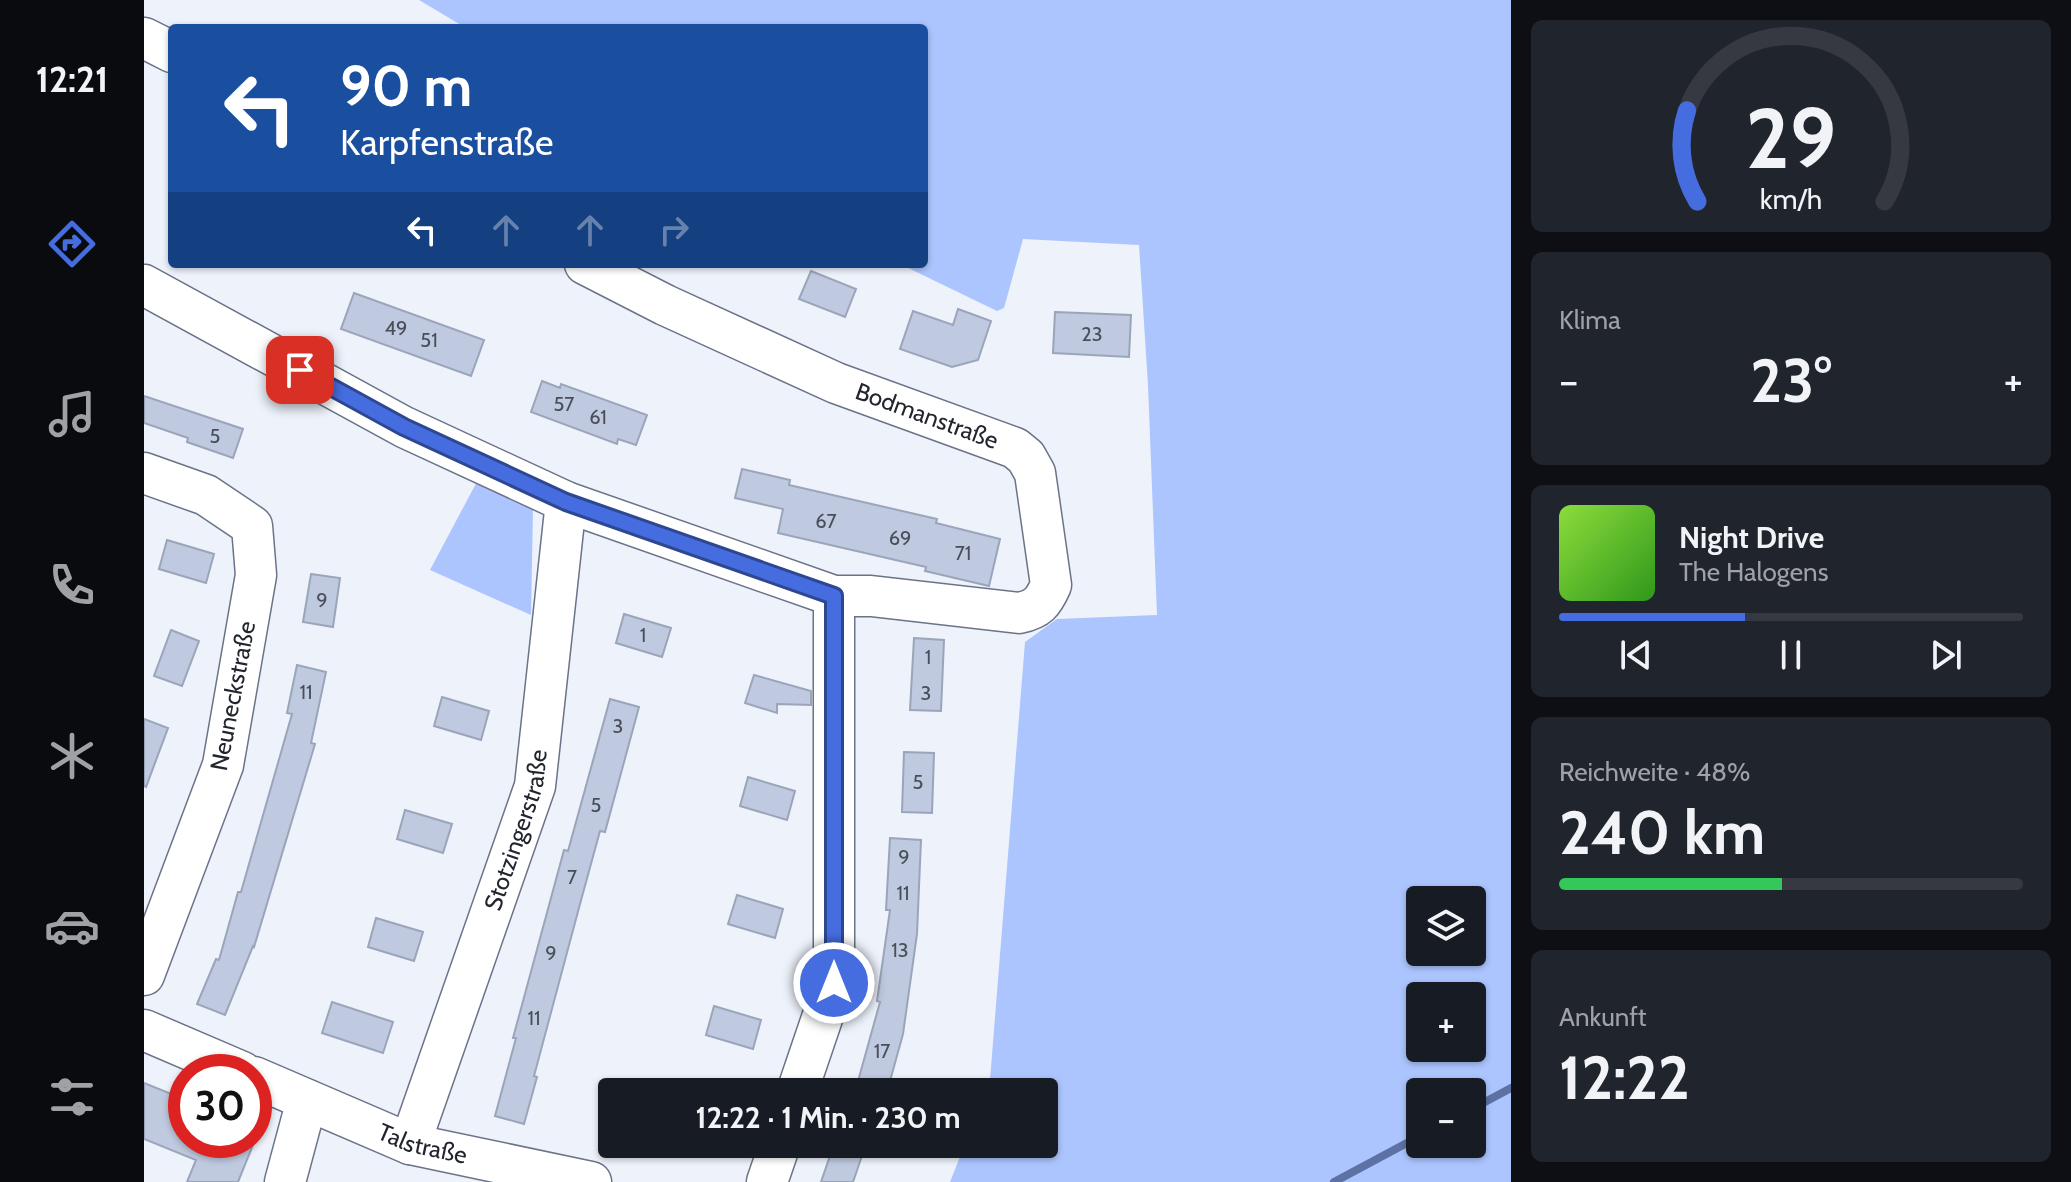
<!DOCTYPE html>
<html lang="de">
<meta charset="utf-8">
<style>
body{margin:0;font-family:Cabin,sans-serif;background:#20242c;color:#f1f3f6;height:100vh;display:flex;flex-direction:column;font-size:30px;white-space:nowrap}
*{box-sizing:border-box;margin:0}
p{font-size:26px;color:#9ea1a6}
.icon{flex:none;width:44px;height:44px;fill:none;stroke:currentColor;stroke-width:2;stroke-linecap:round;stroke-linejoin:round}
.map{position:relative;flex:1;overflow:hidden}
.details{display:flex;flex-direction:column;gap:20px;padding:20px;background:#0d0f14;width:560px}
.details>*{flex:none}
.hud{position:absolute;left:24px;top:24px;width:760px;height:244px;border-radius:8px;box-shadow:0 2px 6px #0004;background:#1a4fa0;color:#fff;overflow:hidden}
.tools{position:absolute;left:1262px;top:886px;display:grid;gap:16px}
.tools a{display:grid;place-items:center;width:80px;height:80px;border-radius:8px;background:#171b24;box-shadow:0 2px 6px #0004;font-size:40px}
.speed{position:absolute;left:24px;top:1054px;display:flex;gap:16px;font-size:40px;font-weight:700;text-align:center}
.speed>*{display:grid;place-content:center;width:104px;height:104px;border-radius:50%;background:#171b24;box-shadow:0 2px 6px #0004;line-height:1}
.speed .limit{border:12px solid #d22;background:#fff;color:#111}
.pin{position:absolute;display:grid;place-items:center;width:68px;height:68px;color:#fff;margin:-34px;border-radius:16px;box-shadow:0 4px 12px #0006}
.me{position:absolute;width:88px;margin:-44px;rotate:0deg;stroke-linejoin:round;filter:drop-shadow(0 0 6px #0008)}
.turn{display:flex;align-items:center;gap:28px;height:168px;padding:0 40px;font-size:36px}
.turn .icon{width:104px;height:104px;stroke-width:2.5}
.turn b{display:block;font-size:56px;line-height:68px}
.lanes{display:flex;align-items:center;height:76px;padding:0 40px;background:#0003;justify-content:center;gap:40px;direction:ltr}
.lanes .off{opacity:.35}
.big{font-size:60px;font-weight:700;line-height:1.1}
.details .card{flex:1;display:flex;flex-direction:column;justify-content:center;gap:12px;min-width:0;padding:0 28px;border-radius:12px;background:#20242c}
.details .dial{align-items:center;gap:0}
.dial svg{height:208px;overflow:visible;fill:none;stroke:#363941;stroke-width:7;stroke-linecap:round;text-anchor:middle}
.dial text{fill:#f1f3f6;stroke:none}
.song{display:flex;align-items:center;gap:24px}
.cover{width:96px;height:96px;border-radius:12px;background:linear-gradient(135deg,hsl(90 70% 55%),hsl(110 70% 35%))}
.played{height:8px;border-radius:4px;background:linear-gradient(90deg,#466ddf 40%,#363941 40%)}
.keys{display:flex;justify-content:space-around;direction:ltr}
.heat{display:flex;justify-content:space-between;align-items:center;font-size:44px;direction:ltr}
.charge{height:12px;border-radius:6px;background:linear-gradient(90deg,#34c759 48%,#363941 0)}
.trip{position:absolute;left:454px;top:1078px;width:460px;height:80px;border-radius:8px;background:#171b24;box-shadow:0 2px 6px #0004;font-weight:700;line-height:80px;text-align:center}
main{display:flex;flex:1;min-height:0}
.tabs{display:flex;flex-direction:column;width:144px;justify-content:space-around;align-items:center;background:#090b0e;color:#9ea1a6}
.tabs .icon{width:56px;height:56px}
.tabs .on{color:#466ddf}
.tabs b{font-size:36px;color:#f1f3f6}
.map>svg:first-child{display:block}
.green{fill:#acc5fe;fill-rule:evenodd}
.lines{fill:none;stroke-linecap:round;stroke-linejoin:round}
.stream{stroke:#5d71a4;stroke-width:8}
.building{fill:#bfc9df;stroke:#9ba5ba;stroke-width:2}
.minor-casing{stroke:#6a7387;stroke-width:43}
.minor{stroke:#fff;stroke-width:40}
.route-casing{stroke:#2e4791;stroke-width:20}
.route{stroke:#466ddf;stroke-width:14}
.labels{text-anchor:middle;stroke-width:6;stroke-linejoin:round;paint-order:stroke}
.number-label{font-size:20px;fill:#494e5a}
.street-label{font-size:24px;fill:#22252e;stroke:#fff}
</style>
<main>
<nav class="tabs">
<b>12:21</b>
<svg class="icon on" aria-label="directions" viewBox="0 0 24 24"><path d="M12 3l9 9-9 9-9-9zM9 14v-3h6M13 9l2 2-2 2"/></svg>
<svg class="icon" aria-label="music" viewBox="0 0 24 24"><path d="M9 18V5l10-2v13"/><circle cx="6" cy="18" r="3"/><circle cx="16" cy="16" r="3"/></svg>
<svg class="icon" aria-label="phone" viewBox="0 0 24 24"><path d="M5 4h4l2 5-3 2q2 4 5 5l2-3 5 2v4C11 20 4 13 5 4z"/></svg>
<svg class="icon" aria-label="climate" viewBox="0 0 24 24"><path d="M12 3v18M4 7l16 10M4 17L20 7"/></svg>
<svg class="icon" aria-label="car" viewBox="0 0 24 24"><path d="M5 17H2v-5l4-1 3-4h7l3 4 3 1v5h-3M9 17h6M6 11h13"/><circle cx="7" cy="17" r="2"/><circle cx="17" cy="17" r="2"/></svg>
<svg class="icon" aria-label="filters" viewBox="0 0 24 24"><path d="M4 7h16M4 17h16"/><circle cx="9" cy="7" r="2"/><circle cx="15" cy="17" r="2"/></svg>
</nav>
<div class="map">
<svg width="1367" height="1182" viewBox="0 0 1367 1182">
<rect width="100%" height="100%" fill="#edf2fb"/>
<path class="green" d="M 275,0 L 1367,0 L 1367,1182 L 806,1182 L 821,1144 L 900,1144 L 900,1092 L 842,1092 L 846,1080 L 881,642 L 913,619 L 1013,615 L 1004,385 L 995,245 L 879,239 L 860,308 L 853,311 L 756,264 L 780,264 L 780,28 L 322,28 ZM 1328,900 L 1328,952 L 1276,952 L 1276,900 ZM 1328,996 L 1328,1048 L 1276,1048 L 1276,996 ZM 1328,1092 L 1328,1144 L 1276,1144 L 1276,1092 Z
M 336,476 L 389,508 L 387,615 L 286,570 Z"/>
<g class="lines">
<path class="stream" d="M 1328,1109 L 1367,1088
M 1190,1182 L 1276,1136"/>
</g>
<path class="building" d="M 667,271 L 712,289 L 701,317 L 655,299 Z
M 210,293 L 340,340 L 327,376 L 197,329 Z
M 814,309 L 847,321 L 834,360 L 808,367 L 756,349 L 769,311 L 809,325 Z
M 911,312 L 987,315 L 985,357 L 909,353 Z
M 398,381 L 416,388 L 417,384 L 503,415 L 492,445 L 474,439 L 473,444 L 387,412 Z
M 0,396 L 99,429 L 89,458 L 43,442 L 44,438 L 0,423 Z
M 598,469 L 646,480 L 645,485 L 793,519 L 792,523 L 856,539 L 845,586 L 781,571 L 782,567 L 634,533 L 639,509 L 591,498 Z
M 23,540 L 70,554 L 62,583 L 15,569 Z
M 167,574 L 196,578 L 189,627 L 159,622 Z
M 480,614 L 527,628 L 518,657 L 472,643 Z
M 27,630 L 55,641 L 38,686 L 10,676 Z
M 770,638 L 800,640 L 797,711 L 766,710 Z
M 153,665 L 182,672 L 167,743 L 171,744 L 110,947 L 109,946 L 81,1015 L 53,1004 L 72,959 L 75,960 L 94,892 L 97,892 L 148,714 L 143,713 Z
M 610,675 L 667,691 L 667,705 L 633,704 L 633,713 L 601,703 Z
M 298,697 L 345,711 L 337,740 L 290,726 Z
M 466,699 L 495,707 L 461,832 L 456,831 L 436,904 L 390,1076 L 393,1077 L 380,1124 L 351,1116 L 372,1038 L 369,1038 L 420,850 L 424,851 Z
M 0,719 L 24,728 L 2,787 L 0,786 Z
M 760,752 L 790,753 L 788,813 L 758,812 Z
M 604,777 L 651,791 L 643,820 L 596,806 Z
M 261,810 L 308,824 L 299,853 L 253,839 Z
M 746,838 L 777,840 L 773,934 L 759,1034 L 743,1092 L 711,1092 L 736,1002 L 733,1001 L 746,910 L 742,910 Z
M 593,895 L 639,909 L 631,938 L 584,924 Z
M 232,918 L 279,932 L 270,961 L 224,947 Z
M 188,1002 L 249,1022 L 239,1053 L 178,1033 Z
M 570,1006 L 617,1020 L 609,1049 L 562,1035 Z
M 0,1083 L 42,1100 L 42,1140 L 111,1140 L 94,1182 L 43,1182 L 52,1160 L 0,1139 Z
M 690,1144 L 722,1144 L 709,1182 L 677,1182 Z"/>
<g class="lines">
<g class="minor-casing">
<g id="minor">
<path d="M 0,38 L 28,52"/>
<path d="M 0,285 L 260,427 L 422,502 L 690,596 L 727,596 L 875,613 C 894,609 899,603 907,585 L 891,473 L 882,457 L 871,448 L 692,383 L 521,305 L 441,264"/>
<path d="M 0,473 L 62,495 L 108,526 L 112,575 L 79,765 L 0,975"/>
<path d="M 0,1030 L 98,1072"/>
<path id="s1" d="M 110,1077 L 266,1144 L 447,1182"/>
<path d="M 653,1092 L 690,983 L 690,596"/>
<path id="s2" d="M 266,1144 L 391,786 L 422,502"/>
<path d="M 141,1182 L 163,1100"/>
<path d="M 623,1182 L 636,1144"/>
</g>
</g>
<use href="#minor" class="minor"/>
</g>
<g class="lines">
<g class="route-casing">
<path id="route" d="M 156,370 L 260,427 L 422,502 L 690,596 L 690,983"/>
</g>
<use href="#route" class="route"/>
</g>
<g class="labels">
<g class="number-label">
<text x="252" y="335">49</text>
<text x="948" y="341">23</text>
<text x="285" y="347">51</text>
<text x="420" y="411">57</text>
<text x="454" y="424">61</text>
<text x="71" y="443">5</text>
<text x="682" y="528">67</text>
<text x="756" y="545">69</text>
<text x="819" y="560">71</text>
<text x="178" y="607">9</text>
<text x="499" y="642">1</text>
<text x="784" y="664">1</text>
<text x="162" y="699">11</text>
<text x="782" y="700">3</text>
<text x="474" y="733">3</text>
<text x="774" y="789">5</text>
<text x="452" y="812">5</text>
<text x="760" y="864">9</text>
<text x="428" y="884">7</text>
<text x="759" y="900">11</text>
<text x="756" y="957">13</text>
<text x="407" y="960">9</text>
<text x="390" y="1025">11</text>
<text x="738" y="1058">17</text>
</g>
<g class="street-label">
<text transform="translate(783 416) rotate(20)" y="8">Bodmanstraße</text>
<text transform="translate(89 696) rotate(-79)" y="8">Neuneckstraße</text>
<text dy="8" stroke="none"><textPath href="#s2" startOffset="332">Stotzingerstraße</textPath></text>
<text dy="8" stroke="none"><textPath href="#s1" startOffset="182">Talstraße</textPath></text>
</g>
</g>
</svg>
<div class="tools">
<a><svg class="icon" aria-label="layers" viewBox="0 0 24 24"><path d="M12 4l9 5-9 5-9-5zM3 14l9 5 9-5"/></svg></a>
<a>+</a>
<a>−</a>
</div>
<div class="speed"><div class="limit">30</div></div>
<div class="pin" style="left:156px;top:370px;background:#d93025"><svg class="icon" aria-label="arrive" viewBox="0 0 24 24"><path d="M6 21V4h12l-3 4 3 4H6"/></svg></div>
<svg class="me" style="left:690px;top:983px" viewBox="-20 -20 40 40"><circle r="17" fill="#466ddf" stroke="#fff" stroke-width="3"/><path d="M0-11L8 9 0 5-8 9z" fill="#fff"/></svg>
<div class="trip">12:22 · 1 Min. · 230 m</div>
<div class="hud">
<div class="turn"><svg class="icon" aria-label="left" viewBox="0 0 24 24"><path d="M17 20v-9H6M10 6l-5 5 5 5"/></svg><div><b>90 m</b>Karpfenstraße</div></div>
<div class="lanes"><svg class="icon" aria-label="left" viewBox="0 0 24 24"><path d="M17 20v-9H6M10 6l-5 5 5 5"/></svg><svg class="icon off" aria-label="ahead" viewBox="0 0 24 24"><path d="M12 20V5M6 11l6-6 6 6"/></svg><svg class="icon off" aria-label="ahead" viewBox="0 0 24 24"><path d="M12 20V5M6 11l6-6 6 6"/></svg><svg class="icon off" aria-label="right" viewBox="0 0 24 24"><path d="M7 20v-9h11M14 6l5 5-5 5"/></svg></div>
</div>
</div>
<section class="details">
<div class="card dial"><svg viewBox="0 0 100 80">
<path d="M14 69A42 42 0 1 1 86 69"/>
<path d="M14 69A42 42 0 0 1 10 34" stroke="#466ddf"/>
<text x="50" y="56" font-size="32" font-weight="700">29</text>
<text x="50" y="72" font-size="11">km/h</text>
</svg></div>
<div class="card"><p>Klima</p>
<div class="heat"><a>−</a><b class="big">23°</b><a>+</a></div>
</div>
<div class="card">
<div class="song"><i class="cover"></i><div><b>Night Drive</b><p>The Halogens</p></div></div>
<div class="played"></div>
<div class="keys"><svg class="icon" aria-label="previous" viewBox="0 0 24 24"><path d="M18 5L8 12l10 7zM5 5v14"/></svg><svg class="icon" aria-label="pause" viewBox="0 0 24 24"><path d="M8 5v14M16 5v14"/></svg><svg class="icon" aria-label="next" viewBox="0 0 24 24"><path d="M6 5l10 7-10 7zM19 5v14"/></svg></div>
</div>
<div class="card"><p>Reichweite · 48%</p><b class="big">240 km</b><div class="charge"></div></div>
<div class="card"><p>Ankunft</p><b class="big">12:22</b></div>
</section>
</main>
